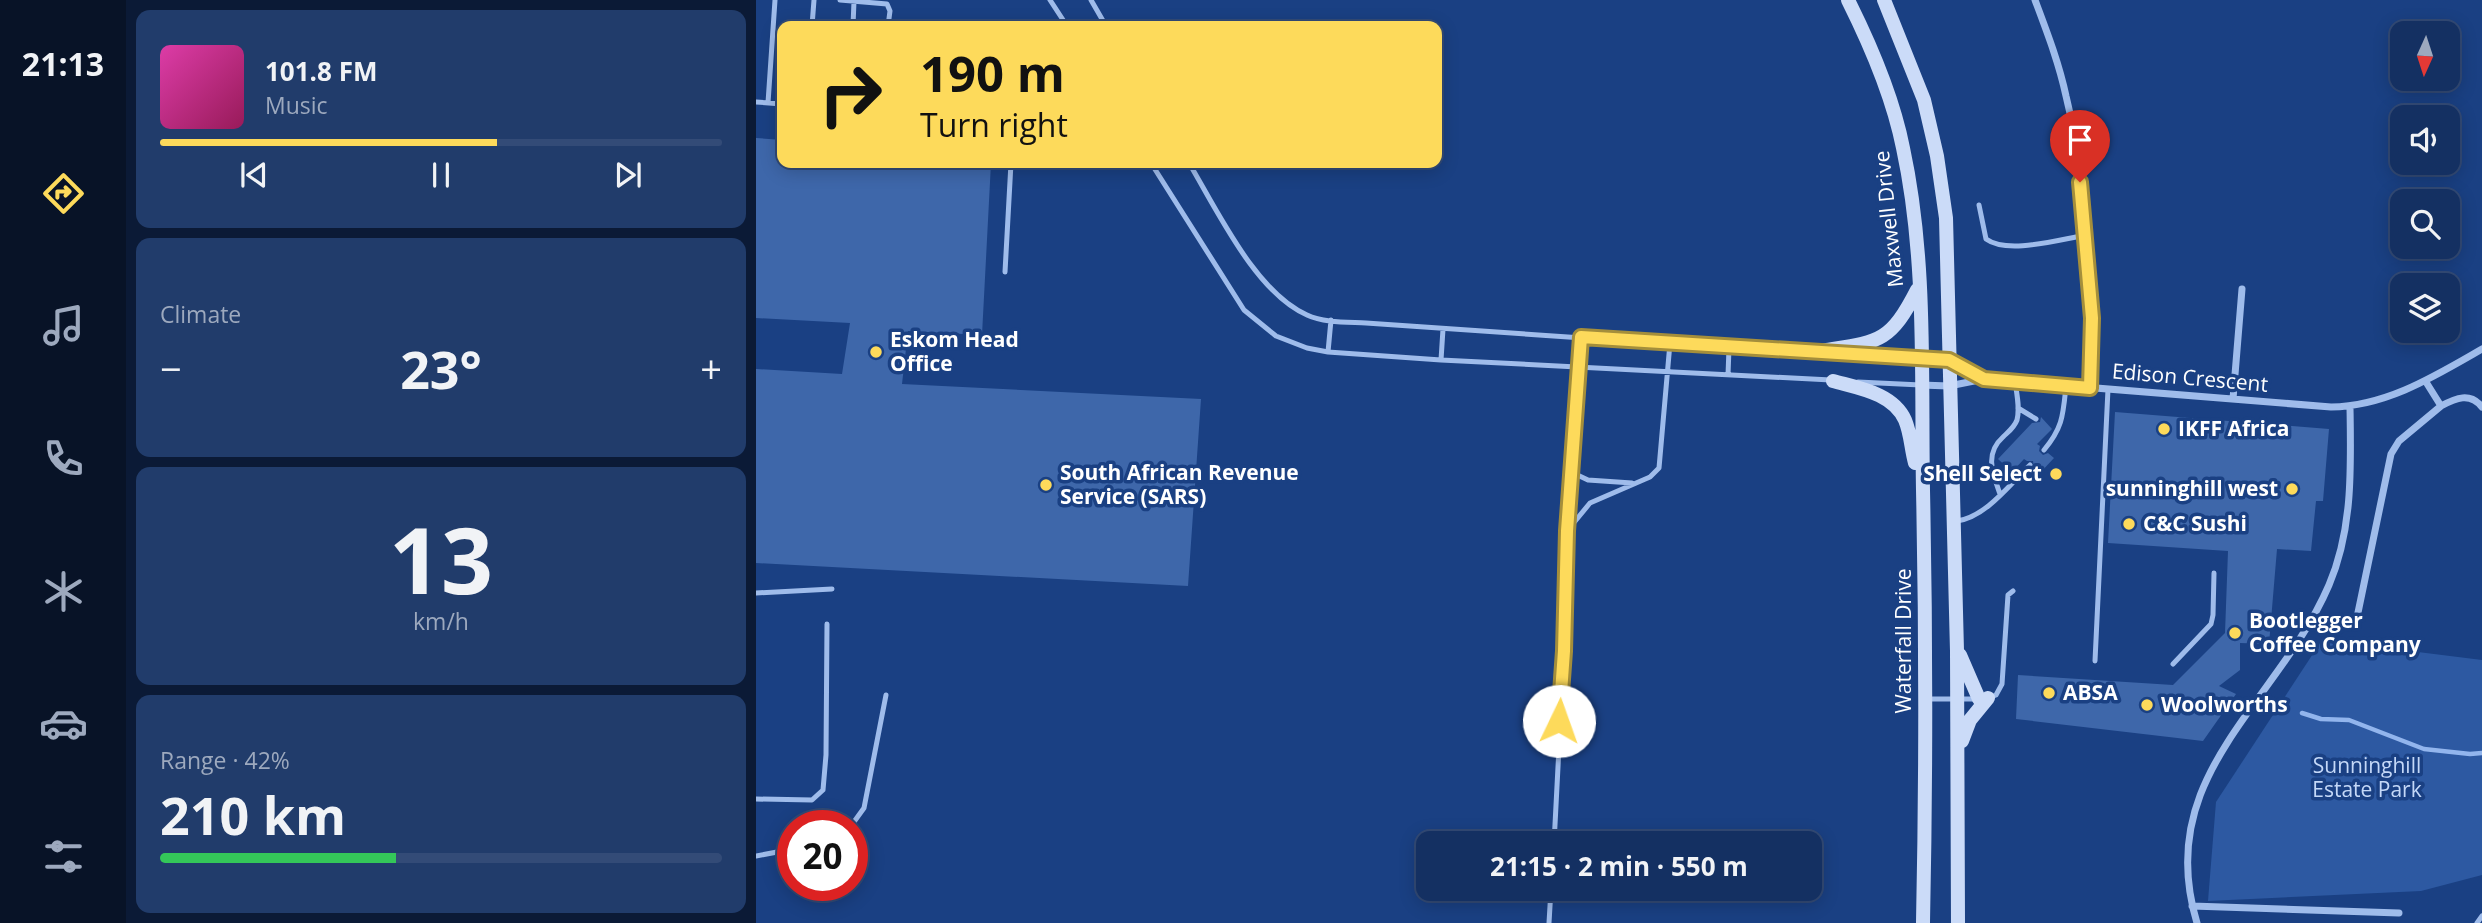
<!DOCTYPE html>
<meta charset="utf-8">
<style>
body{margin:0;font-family:"Open Sans",sans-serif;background:#213c6b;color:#f1f3f6;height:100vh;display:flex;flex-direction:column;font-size:26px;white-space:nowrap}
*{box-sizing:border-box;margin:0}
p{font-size:23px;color:#9da9be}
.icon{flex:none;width:38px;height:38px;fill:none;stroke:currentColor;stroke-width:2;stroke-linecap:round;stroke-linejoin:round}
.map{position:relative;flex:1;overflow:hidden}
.details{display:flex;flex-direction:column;gap:10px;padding:10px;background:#0b1a36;width:630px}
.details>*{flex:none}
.hud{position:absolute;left:21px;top:21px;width:665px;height:147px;border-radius:14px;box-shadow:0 4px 18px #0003,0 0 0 2px #334b77;background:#fdda5b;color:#111;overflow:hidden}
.needle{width:46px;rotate:183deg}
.controls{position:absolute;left:1634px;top:21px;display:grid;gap:14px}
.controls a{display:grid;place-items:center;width:70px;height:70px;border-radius:14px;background:#143062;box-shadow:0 4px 18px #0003,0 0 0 2px #334b77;font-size:35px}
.speed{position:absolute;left:21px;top:810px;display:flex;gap:14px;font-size:35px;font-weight:700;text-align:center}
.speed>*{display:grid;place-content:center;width:91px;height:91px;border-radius:50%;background:#143062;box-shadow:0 4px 18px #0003,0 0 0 2px #334b77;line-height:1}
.speed .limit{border:10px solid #d22;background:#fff;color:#111}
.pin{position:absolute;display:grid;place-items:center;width:60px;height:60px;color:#fff;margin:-72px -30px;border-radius:50% 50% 50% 0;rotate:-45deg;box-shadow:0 0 7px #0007}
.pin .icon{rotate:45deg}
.me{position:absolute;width:77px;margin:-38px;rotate:3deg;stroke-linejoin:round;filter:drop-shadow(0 0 5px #0008)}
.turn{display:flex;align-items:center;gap:24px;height:147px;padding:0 28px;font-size:32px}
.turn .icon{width:91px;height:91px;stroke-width:2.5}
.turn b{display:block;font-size:49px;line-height:60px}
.big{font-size:52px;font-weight:700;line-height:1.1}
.details .widget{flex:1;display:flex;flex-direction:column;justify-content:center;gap:10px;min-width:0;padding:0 24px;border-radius:14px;background:#213c6b}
.details .dial{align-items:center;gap:0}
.dial b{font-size:91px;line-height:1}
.song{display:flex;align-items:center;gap:21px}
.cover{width:84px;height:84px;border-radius:10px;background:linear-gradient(135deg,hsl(320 70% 55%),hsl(330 70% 35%))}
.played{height:7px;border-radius:4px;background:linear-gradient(90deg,#fdda5b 60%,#334b77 60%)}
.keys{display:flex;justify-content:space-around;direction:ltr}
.heat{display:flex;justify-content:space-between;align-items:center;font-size:38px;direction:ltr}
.charge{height:10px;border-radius:5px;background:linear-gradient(90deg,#34c759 42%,#334b77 0)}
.trip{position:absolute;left:660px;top:831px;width:406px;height:70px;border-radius:14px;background:#143062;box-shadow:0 4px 18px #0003,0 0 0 2px #334b77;font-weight:700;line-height:70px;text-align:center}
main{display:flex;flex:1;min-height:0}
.tabs{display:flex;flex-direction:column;width:126px;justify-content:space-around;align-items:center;background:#081327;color:#9da9be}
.tabs .icon{width:49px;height:49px}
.tabs .current{color:#fdda5b}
.tabs b{font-size:32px;color:#f1f3f6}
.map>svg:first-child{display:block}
.green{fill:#2d59a2}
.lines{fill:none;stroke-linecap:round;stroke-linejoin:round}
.stream{stroke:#92b5ed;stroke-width:4.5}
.building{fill:#3e67aa}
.service{stroke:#9fbceb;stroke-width:5}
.minor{stroke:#9fbceb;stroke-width:7}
.secondary{stroke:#cbdbf8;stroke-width:14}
.route-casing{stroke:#a48e3b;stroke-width:18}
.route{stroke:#fdda5b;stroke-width:12}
.poi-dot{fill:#fdda5b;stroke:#1a4083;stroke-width:2.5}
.labels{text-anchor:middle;stroke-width:7;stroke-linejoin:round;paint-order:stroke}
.street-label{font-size:21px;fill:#fff;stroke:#1a4083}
.poi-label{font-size:21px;font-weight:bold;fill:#fff;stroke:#1a4083;text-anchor:start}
.park-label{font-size:21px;fill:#c4d8f8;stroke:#1a4083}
</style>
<main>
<nav class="tabs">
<b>21:13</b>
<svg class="icon current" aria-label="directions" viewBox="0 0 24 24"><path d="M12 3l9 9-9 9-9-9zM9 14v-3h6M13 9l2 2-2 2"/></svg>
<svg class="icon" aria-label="music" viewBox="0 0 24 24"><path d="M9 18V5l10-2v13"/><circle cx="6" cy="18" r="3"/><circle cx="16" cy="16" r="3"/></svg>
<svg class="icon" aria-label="phone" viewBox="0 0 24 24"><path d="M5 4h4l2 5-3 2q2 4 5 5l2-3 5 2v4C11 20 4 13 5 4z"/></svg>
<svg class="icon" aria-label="climate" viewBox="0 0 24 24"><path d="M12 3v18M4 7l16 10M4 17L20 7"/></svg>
<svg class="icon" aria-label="car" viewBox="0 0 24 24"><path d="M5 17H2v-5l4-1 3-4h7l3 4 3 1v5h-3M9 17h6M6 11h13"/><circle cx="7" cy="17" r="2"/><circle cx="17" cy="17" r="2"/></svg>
<svg class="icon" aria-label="filters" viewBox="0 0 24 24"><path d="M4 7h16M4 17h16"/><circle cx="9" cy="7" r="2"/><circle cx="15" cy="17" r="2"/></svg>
</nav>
<section class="details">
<div class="widget">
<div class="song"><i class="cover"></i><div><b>101.8 FM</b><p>Music</p></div></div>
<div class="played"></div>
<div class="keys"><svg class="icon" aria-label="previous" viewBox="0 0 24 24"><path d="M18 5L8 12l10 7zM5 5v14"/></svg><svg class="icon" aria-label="pause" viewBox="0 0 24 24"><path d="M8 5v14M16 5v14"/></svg><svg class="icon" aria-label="next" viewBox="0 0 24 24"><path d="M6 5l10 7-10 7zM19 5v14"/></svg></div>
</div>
<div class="widget"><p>Climate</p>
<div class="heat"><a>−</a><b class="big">23°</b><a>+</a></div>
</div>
<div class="widget dial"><b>13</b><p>km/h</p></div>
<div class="widget"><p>Range · 42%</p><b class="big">210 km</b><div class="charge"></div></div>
</section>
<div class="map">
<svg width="1726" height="923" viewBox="0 0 1726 923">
<rect width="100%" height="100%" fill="#1a4083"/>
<path class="green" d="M 1566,640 L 1726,660 L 1726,875 L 1665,891 L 1452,901 L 1460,802 Z"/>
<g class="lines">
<path class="stream" d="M 1546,713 L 1565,719 L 1593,720 L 1668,749 L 1714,754 L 1726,753"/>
</g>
<path class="building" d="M 0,138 L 26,140 L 26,163 L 235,163 L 226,335 L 152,331 L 146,384 L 445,399 L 432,586 L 0,563 L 0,369 L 86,374 L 94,323 L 0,318 Z
M 1359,412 L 1573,429 L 1567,501 L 1560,501 L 1555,551 L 1521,549 L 1513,644 L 1484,643 L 1484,670 L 1463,686 L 1480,694 L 1447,741 L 1260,719 L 1262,675 L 1417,685 L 1469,633 L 1472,551 L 1352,543 Z
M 1285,417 L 1296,429 L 1281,444 L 1284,446 L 1283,451 L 1287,455 L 1292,453 L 1298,458 L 1284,473 L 1278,468 L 1277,461 L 1271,461 L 1268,459 L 1256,472 L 1242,459 L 1276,423 L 1284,422 Z"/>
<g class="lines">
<path class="service" d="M 84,0 L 131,4 L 134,11 L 132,26
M 294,0 L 311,26
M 335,0 L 350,26
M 56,26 L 58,0
M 97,26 L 98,1
M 0,102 L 26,104
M 12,103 L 19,0
M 395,163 L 488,310 L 520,336 L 551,348 L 572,352 L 685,360 L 1075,380
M 433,163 C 461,210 500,293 551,315 C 568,323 591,322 610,323 L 973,348 L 1061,351
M 1223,205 L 1230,239 C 1252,255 1304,239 1331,235
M 249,272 L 255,163
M 572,352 L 575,320
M 1088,353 L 1165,359
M 685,360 L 687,329
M 972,375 L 973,348
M 1102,382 L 1165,385
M 1262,408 L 1280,419
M 1288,450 C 1307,427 1307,415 1310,386
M 815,472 L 832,480 L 876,483
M 1244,494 C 1237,474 1228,454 1247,437 C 1252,432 1258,428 1261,420 C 1264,409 1261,394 1259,382
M 1201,521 C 1230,517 1254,484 1274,465
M 811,531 L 834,503 L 894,477 L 903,468 L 914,343
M 0,593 L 76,589
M 1339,661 L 1352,389
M 1417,664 L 1455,624 L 1457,615 L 1458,573
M 1232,698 L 1240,695 L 1246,684 L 1252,595 L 1257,591
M 1170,699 L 1222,699
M 0,799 L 56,800 L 67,790 L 70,755 L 71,624
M 95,826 L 108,808 L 130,695
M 798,844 L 808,651 L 811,531 L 825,337
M 0,856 L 37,849
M 793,923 L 795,889
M 1721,923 L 1726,916"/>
<path class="minor" d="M 1279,0 C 1291,32 1303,63 1310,96 C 1333,190 1337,292 1334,388
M 1165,359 L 1193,360 L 1228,379
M 1165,385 L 1193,386 L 1228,379 L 1575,407 C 1631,406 1679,376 1726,349
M 1477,399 L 1486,289
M 1685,406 C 1700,398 1714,392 1726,407
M 1599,627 L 1635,454 L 1643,441 L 1685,406 L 1670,382
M 1436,906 L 1643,913
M 1441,923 C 1396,775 1522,704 1573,585 C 1597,529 1595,467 1594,407"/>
<path class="secondary" d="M 1092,0 C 1115,46 1137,97 1147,148 C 1171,259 1165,377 1167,490 C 1170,634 1170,779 1167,923
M 1128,0 L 1168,100 L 1181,156 L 1190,218 L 1201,651 L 1202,923
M 1063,351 C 1121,342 1133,345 1161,290
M 1077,381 C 1102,388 1137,393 1149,420 C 1155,434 1155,449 1159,463
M 1204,655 L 1223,699
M 1206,741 L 1214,720 L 1232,698"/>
</g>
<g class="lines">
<g class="route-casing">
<path id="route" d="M 803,721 L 808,651 L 811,531 L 825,337 L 1193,360 L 1228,379 L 1334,388 L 1336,318 L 1324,182"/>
</g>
<use href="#route" class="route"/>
</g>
<g class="poi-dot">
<circle cx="120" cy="352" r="7"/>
<circle cx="1408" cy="429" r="7"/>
<circle cx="1300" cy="474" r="7"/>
<circle cx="290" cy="485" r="7"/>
<circle cx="1536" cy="489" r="7"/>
<circle cx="1373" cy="524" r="7"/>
<circle cx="1479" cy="633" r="7"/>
<circle cx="1293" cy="693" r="7"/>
<circle cx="1391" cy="705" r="7"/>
</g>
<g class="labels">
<g class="street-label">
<text transform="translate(1133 219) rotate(-96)" y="7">Maxwell Drive</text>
<text transform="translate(1434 378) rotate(5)" y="7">Edison Crescent</text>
<text transform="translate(1148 641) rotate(-90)" y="7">Waterfall Drive</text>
</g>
<g class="poi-label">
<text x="134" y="347">Eskom Head<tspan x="134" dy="24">Office</tspan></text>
<text x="1422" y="436">IKFF Africa</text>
<text x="304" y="480">South African Revenue<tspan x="304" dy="24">Service (SARS)</tspan></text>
<text x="1286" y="481" text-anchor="end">Shell Select</text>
<text x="1522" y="496" text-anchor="end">sunninghill west</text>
<text x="1387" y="531">C&amp;C Sushi</text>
<text x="1493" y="628">Bootlegger<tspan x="1493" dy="24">Coffee Company</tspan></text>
<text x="1307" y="700">ABSA</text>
<text x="1405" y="712">Woolworths</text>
</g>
<g class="park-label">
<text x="1611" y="773">Sunninghill<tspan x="1611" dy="24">Estate Park</tspan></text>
</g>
</g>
</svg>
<div class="controls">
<a><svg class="needle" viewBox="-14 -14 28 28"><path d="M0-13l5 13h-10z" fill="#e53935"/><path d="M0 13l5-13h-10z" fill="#9da9be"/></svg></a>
<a><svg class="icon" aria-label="sound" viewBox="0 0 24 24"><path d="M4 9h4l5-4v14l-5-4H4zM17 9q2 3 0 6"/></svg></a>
<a><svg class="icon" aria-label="search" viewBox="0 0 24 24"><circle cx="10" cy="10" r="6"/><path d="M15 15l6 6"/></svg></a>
<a><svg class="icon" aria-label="layers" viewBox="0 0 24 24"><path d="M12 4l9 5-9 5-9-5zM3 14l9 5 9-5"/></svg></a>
</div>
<div class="speed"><div class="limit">20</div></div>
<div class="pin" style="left:1324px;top:182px;background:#d93025"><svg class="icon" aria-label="arrive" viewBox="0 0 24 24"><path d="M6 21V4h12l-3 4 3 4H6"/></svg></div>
<svg class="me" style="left:803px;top:721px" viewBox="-20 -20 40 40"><circle r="19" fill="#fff"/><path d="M0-13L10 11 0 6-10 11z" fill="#fdda5b"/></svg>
<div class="trip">21:15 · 2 min · 550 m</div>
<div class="hud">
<div class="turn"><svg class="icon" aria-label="right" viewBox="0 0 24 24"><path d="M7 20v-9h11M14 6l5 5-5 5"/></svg><div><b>190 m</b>Turn right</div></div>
</div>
</div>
</main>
